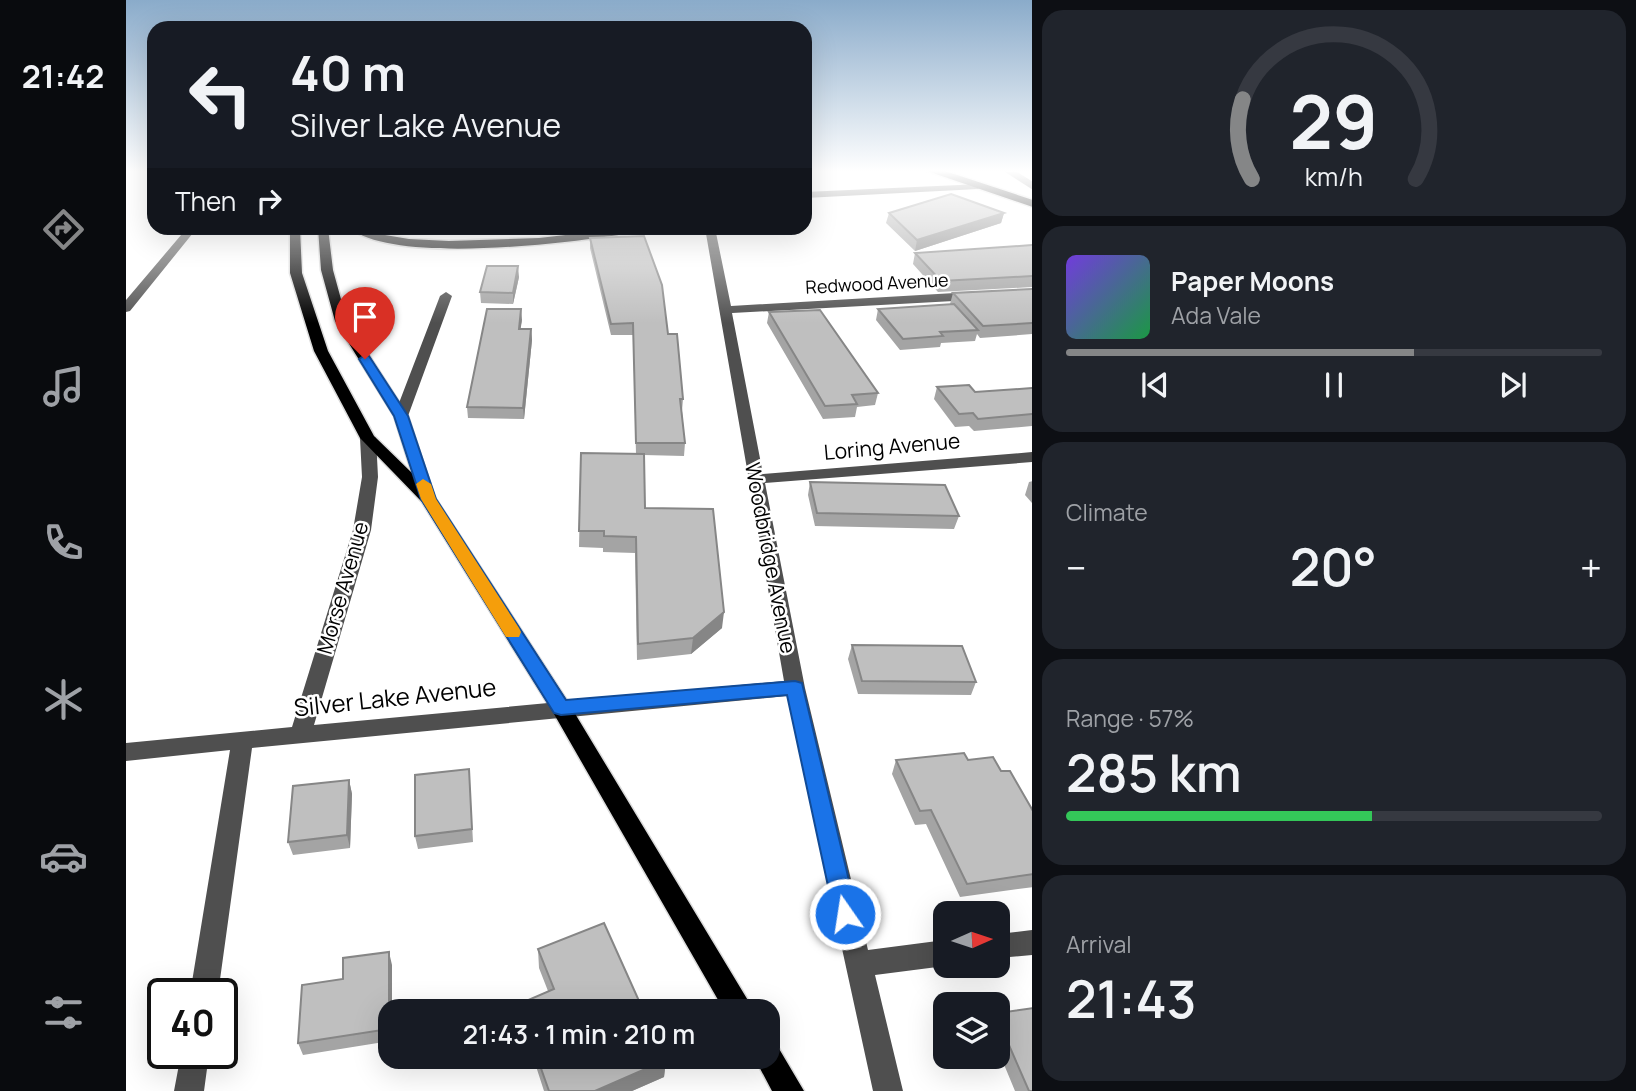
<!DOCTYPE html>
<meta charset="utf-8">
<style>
body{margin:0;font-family:Manrope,sans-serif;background:#20242c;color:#f1f3f6;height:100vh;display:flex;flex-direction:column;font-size:26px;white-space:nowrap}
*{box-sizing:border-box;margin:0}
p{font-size:23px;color:#9ea1a6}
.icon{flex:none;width:38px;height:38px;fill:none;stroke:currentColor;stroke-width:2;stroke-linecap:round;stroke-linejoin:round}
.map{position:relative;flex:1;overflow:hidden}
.details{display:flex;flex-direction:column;gap:10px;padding:10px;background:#0d0f14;width:604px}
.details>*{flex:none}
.banner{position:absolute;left:21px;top:21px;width:665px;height:214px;border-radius:21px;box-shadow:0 7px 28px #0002;background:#171b24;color:#f1f3f6;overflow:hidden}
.needle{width:46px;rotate:87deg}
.fabs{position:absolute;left:807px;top:901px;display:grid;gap:14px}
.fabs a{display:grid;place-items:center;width:77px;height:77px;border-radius:14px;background:#171b24;box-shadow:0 7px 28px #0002;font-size:35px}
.speed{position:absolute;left:21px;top:978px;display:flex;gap:14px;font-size:35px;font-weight:700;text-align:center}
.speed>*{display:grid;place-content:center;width:91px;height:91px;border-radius:50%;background:#171b24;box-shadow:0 7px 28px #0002;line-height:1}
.speed .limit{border:4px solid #111;border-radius:10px;background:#fff;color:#111}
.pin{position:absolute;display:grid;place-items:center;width:60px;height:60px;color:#fff;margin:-72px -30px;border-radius:50% 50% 50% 0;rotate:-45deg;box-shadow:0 0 7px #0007}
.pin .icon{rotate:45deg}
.me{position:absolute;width:77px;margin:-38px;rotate:347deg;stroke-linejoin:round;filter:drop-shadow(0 0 5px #0008)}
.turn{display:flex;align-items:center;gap:24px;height:147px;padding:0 28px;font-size:32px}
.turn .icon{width:91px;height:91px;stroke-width:2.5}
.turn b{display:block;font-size:49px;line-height:60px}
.then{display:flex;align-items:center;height:66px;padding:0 28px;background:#0003;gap:14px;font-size:26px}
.big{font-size:52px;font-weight:600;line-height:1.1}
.details .widget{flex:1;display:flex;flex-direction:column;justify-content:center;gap:10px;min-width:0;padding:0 24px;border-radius:21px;background:#20242c}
.details .dial{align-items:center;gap:0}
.dial svg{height:182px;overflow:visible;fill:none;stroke:#363941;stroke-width:7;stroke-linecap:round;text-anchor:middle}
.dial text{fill:#f1f3f6;stroke:none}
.song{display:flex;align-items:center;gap:21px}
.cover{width:84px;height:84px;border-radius:10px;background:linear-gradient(135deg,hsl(260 70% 55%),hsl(140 70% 35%))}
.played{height:7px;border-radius:4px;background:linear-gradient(90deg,#858687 65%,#363941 65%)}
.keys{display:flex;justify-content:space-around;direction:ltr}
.heat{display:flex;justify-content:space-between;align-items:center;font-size:38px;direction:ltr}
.charge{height:10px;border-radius:5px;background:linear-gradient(90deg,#34c759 57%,#363941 0)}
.trip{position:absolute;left:252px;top:999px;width:402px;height:70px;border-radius:21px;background:#171b24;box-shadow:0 7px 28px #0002;font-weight:600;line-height:70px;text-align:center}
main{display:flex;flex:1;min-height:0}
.tab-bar{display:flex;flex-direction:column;width:126px;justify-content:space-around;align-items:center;background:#090b0e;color:#9ea1a6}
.tab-bar .icon{width:49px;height:49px}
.tab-bar .current{color:#858687}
.tab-bar b{font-size:32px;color:#f1f3f6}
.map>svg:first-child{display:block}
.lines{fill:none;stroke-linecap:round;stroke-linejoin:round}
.major-casing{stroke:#dbdbdb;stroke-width:3}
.highway-casing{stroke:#dbdbdb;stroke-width:3}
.minor{fill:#4f4f4f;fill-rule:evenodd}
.major{fill:#000;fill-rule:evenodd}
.highway{fill:#000;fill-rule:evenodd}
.wall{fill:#a4a4a4}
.shaded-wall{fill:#868686}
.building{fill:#bfbfbf;stroke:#868686;stroke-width:2}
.route{fill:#1a73e8;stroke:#114b97;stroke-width:2}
.slow{fill:#f59e0b}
.labels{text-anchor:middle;stroke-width:5;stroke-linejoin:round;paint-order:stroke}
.far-street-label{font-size:18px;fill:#000;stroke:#fff}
.street-label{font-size:21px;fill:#000;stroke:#fff}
.near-street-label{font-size:24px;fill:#000;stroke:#fff}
</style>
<main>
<nav class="tab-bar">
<b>21:42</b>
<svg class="icon current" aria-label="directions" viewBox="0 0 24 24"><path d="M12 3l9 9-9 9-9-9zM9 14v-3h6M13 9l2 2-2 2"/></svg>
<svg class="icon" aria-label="music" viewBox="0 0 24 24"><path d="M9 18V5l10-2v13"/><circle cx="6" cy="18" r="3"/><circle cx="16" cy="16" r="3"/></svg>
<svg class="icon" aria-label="phone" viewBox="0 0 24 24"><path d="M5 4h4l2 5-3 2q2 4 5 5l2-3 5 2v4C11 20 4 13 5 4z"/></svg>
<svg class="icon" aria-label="climate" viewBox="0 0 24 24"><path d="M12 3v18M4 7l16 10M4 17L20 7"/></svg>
<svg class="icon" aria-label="car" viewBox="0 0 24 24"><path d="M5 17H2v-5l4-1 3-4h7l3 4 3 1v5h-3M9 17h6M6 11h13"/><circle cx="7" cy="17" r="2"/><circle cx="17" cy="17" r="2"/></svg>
<svg class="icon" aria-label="filters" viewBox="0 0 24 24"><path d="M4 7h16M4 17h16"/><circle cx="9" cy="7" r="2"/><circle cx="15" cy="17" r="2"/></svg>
</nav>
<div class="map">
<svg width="907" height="1091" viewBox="0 0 907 1091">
<rect width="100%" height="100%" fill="#fff"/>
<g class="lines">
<g class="major-casing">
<path id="major" d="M 164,228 L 174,228 L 176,273 L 202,351 L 248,436 L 286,473 L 268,416 L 209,321 L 195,270 L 192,228 L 202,228 L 207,270 L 221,321 L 282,416 L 308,496 L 442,702 L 629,1012 L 599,1012 L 428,714 L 296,502 L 234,438 L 188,351 L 164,273 Z
M 224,228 L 237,228 L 253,234 L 283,239 L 323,241 L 413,238 L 501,228 L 521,228 L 516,231 C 457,242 270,266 224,228 Z
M 642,1043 L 652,1047 L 678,1091 L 646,1091 L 628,1057 L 642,1057 Z"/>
</g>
<g class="highway-casing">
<path id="highway" d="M 798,170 L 816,170 L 907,200 L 907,207 Z"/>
</g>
<path class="minor" d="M 876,170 L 888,170 L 907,182 L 907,190 Z
M 855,184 L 857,186 L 852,189 L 679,198 L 679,192 Z
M 61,228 L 71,228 L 4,311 L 0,312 L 0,300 Z
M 579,228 L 589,228 L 605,306 L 846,292 L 852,296 L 846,300 L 606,313 L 637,474 L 907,452 L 907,462 L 639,483 L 679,688 L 742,950 L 819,940 L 819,966 L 749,975 L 777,1091 L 747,1091 L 661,696 L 126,748 L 92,994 L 64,994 L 104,750 L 0,761 L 0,743 L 166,727 L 227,530 L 236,477 L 234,438 L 237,435 L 242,433 L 250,438 L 252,477 L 245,530 L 188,725 L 658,681 Z
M 320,292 L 326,296 L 282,416 L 275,420 L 270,419 L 268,416 L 314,296 Z
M 907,930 L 907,955 L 872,958 L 872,934 Z
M 55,1054 L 83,1054 L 78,1091 L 48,1091 Z"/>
<use href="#major" class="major"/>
<use href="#highway" class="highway"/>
</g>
<path class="wall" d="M 763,213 L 878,213 L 875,223 L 789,251 L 760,223 Z
M 464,238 L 542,334 L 557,399 L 556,411 L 559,443 L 558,456 L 518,455 L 519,508 L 596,628 L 565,654 L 511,660 L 509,553 L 477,552 L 477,548 L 453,547 L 455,453 L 510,454 L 507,335 L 485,335 L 464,248 Z
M 907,245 L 907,287 L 812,292 L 787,264 L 789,253 Z
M 393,277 L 387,304 L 355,303 L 354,292 Z
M 907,289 L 907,334 L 854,338 L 851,334 L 849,341 L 815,343 L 814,347 L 774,350 L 750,320 L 752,309 L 824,304 L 827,293 Z
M 643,312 L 752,393 L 749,405 L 731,407 L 729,417 L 697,419 L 641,323 Z
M 396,320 L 394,329 L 405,329 L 406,340 L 398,419 L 342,418 L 341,407 Z
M 811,387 L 849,392 L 907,388 L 907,426 L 848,431 L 843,426 L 829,427 L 808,399 Z
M 907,481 L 907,504 L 899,495 L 903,482 Z
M 684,482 L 833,516 L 828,529 L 689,526 L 682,495 Z
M 726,645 L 850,682 L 845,695 L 732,694 L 722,659 Z
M 770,760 L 842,760 L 875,771 L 907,811 L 907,887 L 834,897 L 800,824 L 789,825 L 766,774 Z
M 343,769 L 347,842 L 292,849 L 289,836 Z
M 223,780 L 226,794 L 224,848 L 167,855 L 162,842 Z
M 412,949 L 518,1012 L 393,1012 L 393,1004 L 422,991 L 413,968 Z
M 266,965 L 266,1012 L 264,1012 L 264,1041 L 177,1055 L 172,1043 L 217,979 Z
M 872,1013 L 907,1091 L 889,1091 L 872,1050 Z
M 407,1057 L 539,1057 L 540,1060 L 538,1077 L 506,1091 L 418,1091 Z"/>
<path class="shaded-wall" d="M 878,213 L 875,223 L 789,251 L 791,240 Z
M 392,266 L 393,277 L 387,304 L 387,293 Z
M 395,309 L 396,320 L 393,339 L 393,329 Z
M 405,329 L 406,340 L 398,419 L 397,408 Z
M 598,612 L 596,628 L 565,654 L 567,638 Z
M 223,780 L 226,794 L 224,848 L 221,835 Z
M 263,952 L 266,965 L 266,1012 L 264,1012 L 264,1035 L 263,1029 Z
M 540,1060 L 538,1077 L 506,1091 L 469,1091 Z"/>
<path class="building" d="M 825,194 L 878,213 L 791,240 L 763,213 Z
M 518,236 L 536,285 L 542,334 L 551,334 L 557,399 L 554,399 L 559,443 L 510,443 L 507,323 L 485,324 L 464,238 Z
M 907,245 L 907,276 L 815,281 L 789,253 Z
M 361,266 L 392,266 L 387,293 L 354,292 Z
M 907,289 L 907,323 L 857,326 L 827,293 Z
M 828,304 L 852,330 L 814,332 L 817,336 L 777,339 L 752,309 Z
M 361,309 L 395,309 L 393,329 L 405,329 L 397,408 L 341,407 Z
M 694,310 L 752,393 L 726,395 L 731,404 L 699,406 L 643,312 Z
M 843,385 L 849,392 L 907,388 L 907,414 L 852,419 L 847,413 L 833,414 L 811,387 Z
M 455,453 L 518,454 L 519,508 L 587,509 L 598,612 L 567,638 L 512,644 L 510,537 L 478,536 L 478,531 L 453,531 Z
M 684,482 L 819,485 L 833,516 L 691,513 Z
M 726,645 L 836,646 L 850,682 L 736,681 Z
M 838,753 L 842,760 L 867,757 L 875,771 L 884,771 L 907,811 L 907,874 L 841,884 L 805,810 L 794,811 L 770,760 Z
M 343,769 L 346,829 L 289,836 L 289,775 Z
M 223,780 L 221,835 L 162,842 L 167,786 Z
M 478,923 L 518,1012 L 396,1012 L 393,1004 L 428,989 L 412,949 Z
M 263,952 L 263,1029 L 172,1043 L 176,985 L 217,979 L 217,958 Z
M 907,1008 L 907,1091 L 903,1091 L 872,1020 L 872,1013 Z
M 411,1057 L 539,1057 L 540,1060 L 469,1091 L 423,1091 Z"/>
<linearGradient id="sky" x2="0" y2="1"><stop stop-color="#8aabca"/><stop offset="0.53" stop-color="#fff"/><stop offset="1" stop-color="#fff" stop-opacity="0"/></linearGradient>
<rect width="907" height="323" fill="url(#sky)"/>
<path class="route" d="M 239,355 L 243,356 L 282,416 L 310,499 L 440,700 L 669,681 L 676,683 L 731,914 L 728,921 L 719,925 L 711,921 L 708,914 L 661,695 L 435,715 L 428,713 L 295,499 L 268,416 L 233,359 Z"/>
<path class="slow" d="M 297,479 L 305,484 L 310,499 L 393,628 L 395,632 L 393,637 L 380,637 L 295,499 L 290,484 Z"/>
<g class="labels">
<g class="far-street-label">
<text transform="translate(751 284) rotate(-3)" y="6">Redwood Avenue</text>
</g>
<g class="street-label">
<text transform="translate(766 447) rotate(-5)" y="7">Loring Avenue</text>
<text transform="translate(644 558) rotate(79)" y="7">Woodbridge Avenue</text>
<text transform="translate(217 588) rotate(-74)" y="7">Morse Avenue</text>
</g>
<g class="near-street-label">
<text transform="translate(269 698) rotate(-6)" y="8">Silver Lake Avenue</text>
</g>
</g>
</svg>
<div class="fabs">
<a><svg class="needle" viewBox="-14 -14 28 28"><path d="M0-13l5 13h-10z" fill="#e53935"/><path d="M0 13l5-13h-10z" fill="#9ea1a6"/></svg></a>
<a><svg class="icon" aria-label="layers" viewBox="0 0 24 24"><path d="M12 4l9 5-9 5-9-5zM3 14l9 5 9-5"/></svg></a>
</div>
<div class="speed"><div class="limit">40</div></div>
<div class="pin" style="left:239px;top:359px;background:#d93025"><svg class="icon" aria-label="arrive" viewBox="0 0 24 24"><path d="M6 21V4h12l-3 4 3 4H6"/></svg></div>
<svg class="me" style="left:719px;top:914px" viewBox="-20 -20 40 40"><circle r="17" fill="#1a73e8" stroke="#fff" stroke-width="3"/><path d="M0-11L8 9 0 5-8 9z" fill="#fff"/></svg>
<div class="trip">21:43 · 1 min · 210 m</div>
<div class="banner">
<div class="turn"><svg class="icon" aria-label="left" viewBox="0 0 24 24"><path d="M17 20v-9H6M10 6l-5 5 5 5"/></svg><div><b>40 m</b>Silver Lake Avenue</div></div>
<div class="then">Then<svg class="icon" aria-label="right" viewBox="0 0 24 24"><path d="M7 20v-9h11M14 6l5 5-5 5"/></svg></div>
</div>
</div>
<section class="details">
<div class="widget dial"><svg viewBox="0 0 100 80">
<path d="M14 69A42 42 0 1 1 86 69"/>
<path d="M14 69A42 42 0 0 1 10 34" stroke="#858687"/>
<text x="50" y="56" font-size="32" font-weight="700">29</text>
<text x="50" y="72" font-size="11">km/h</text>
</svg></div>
<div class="widget">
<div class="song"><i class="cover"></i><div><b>Paper Moons</b><p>Ada Vale</p></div></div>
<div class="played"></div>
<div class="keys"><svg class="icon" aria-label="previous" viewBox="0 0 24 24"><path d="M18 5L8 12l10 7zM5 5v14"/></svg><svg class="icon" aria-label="pause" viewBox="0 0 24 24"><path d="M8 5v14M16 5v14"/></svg><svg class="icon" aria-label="next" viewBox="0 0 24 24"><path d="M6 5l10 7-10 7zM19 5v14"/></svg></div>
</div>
<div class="widget"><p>Climate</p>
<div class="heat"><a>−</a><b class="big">20°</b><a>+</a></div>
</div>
<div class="widget"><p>Range · 57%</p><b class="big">285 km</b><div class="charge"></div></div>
<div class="widget"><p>Arrival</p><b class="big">21:43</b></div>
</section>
</main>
